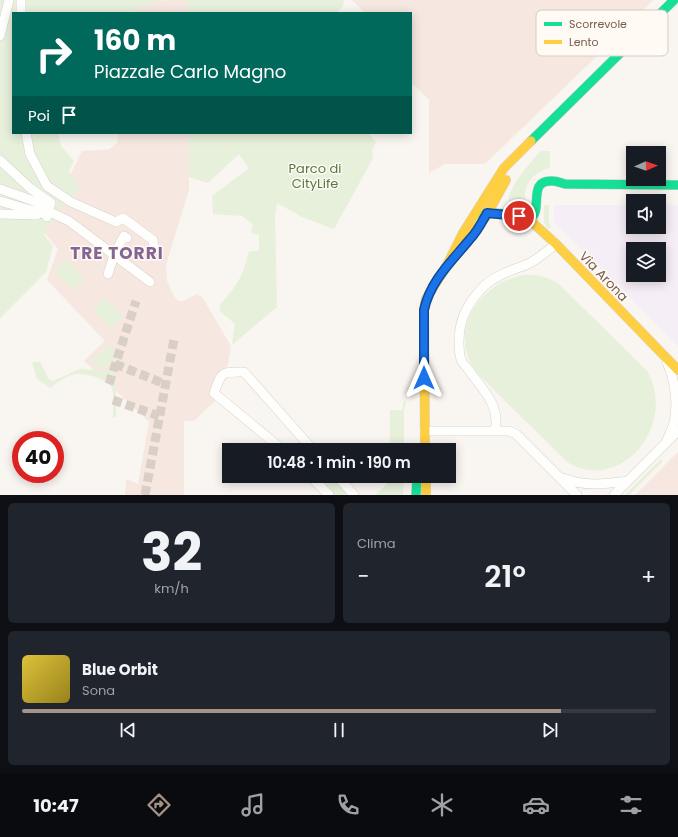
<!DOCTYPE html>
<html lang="it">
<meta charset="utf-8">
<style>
body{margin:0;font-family:Poppins,sans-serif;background:#20242c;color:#f1f3f6;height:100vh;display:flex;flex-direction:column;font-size:15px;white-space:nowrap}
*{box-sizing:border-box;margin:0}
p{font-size:13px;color:#9ea1a6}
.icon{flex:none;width:22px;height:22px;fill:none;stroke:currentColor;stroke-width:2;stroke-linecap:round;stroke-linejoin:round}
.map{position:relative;height:495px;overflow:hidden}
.details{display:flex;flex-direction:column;gap:8px;padding:8px;background:#0d0f14;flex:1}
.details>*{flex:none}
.top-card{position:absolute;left:12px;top:12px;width:400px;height:122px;border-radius:0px;box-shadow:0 2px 10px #0003;background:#00695c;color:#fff;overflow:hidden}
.needle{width:26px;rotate:88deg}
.controls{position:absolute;left:626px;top:146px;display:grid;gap:8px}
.controls a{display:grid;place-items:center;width:40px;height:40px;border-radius:0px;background:#171b24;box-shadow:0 2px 10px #0003;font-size:20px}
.speed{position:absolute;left:12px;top:431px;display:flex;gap:8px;font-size:20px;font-weight:700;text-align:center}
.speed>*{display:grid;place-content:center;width:52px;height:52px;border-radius:50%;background:#171b24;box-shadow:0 2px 10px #0003;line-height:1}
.speed .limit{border:6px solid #d22;background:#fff;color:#111}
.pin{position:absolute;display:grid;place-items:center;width:34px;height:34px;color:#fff;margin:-17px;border:2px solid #fff;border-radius:50%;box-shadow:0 1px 4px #0007}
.me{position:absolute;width:44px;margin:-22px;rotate:0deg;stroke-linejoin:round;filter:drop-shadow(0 0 3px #0008)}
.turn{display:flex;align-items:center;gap:14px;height:84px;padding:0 16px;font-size:18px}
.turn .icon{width:52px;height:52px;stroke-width:2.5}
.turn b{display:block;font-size:28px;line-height:34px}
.then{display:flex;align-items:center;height:38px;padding:0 16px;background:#0003;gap:8px;font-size:15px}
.big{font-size:30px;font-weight:600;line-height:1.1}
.details .card{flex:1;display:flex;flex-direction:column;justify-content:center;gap:6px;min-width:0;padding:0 14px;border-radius:6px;background:#20242c}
.details .dial{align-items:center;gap:0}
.dial b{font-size:52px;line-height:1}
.song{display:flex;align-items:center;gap:12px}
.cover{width:48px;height:48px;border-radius:6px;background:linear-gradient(135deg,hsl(50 70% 55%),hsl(50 70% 35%))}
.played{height:4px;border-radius:2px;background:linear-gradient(90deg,#a69286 85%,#363941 85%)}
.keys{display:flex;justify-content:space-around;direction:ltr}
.heat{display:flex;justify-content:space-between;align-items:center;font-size:22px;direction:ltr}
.details .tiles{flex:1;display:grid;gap:8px;grid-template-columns:1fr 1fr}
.card:last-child{grid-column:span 2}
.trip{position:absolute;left:222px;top:443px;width:234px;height:40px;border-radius:0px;background:#171b24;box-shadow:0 2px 10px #0003;font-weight:600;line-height:40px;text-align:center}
.tab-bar{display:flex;height:64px;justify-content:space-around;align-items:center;background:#090b0e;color:#9ea1a6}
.tab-bar .icon{width:28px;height:28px}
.tab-bar .active{color:#a69286}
.tab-bar b{font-size:18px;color:#f1f3f6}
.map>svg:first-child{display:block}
.commercial{fill:#f6e8e1}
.education{fill:#f6eef6;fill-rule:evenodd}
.green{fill:#e7f0db}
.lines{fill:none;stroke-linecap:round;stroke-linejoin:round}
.street-tunnel{stroke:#d9cfc7;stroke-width:9;stroke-dasharray:9 4.5;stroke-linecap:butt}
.street-casing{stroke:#d7d1cb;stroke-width:10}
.fast-casing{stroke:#d9d2cb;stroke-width:10}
.slow-casing{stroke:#d9d2cb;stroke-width:10}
.street{stroke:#fefefd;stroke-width:9}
.fast{stroke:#16e098;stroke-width:9}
.slow{stroke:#ffcf43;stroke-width:9}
.route-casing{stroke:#114b97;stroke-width:10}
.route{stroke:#1a73e8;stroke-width:7}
.labels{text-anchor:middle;stroke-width:3;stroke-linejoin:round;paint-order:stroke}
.park-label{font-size:13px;fill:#537a41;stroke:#fffaf3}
.street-label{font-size:13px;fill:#7a5c4d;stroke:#fffaf3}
.district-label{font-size:17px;font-weight:bold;letter-spacing:1px;fill:#846695;stroke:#fffaf3}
.key{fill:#fffaf3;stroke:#d7cbc1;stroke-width:1}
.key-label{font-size:11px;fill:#7a5c4d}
</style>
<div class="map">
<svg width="678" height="495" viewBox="0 0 678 495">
<rect width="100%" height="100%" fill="#f9f5f0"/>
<path class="commercial" d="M 172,0 L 188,0 L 188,13 L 125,13 L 157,1 Z
M 352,0 L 653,0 L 622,32 L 485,164 L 445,164 L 429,173 L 429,100 L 411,82 L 411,13 L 365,13 Z
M 118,133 L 189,133 L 189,190 L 166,265 L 167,281 L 175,298 L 179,301 L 183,301 L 197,294 L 203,298 L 231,346 L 228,365 L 220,376 L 217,399 L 194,421 L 184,421 L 184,495 L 125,495 L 126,479 L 138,484 L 149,422 L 84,361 L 105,341 L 47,280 L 58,249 L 43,231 L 82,151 L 102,150 L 109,149 L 117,143 Z
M 678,452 L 678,495 L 635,495 Z"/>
<path class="education" d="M 554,205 L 633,205 L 633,227 L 659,227 L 659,205 L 678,205 L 678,346 L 554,222 ZM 633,249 L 659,249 L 659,275 L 633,275 Z"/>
<path class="green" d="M 0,0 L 172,0 L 157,1 L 125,13 L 13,13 L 13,133 L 58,133 L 61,146 L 74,161 L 69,171 L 80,188 L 72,198 L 67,197 L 44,235 L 53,246 L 46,272 L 0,318 Z
M 188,0 L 344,0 L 343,6 L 336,13 L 188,13 Z
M 189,133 L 368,133 L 376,142 L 372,151 L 373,158 L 334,229 L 302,217 L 277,203 L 275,216 L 277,307 L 232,345 L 235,324 L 220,311 L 220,304 C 238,286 243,275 249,251 L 259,251 L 259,235 L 251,233 L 253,224 L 242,216 L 213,214 L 212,196 L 249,168 L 239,154 L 208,183 L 189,177 Z
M 541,151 L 550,151 L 550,168 C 538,170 527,180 525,192 C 524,197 526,201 525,205 L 509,203 C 505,191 532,160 541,151 Z
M 544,205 L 549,205 L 549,223 L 551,227 L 548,229 C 542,223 544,213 544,205 Z
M 66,259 L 85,278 L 73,290 L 54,271 Z
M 523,275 C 537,274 548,277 559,284 L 647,371 C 678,423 622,495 567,462 L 479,375 C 445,335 477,284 523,275 Z
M 105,298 L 123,316 L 111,328 L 93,310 Z
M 108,345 L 111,345 L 116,354 L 115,364 L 106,367 L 92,365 L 91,363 L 91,361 Z
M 32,362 L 40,362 L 49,379 L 53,381 L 80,369 L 116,371 L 116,417 L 113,417 C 113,408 115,395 111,386 C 107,379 85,373 77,374 C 67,375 58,382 50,388 L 37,379 Z
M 404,401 L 406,401 L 404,411 L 404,450 L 390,450 L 390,410 L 402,410 Z
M 661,459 L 663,461 L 629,495 L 625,495 Z
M 313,476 L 335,476 L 350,491 L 346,495 L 332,495 Z
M 390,476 L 404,476 L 403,495 L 375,495 L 390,481 Z"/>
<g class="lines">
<path class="street-tunnel" d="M 115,364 L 165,384
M 109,384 L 136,301
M 113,400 L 159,416
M 145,495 L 174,339"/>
<g class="street-casing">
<path id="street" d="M 21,13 L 21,0
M 0,36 L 9,0
M 26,133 L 30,154 L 47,186 L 71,202 L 116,222 L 123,218 L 153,240 L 155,250
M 0,160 L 30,188 L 51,203 L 49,208 L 31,200 L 0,189
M 0,201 L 48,215 L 47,217
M 48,211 L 69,221 L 150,282
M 0,214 L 37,215
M 108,274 L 114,255 L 124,236 L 127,238
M 495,430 C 501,405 481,388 468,369 C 466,366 462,363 461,359 C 459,354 459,347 459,341 C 459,318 469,301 485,285 C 498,274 513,270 528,264 C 538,259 547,251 556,244
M 425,431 L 509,431 L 516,434 L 577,495
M 666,443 C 668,437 672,430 674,423 C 678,403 675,381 667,362
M 283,450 L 214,393 C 222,371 221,372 244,372 L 313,450
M 310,476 L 329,495
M 337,476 L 354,495
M 563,478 C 585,487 605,484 628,481
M 614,495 L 678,431"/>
</g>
<g class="fast-casing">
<path id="fast" d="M 531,141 L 674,0
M 477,213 C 489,213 502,213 514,215 C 519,216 525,220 530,218 C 544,212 526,179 553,181 C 557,181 561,183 565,184 L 678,185
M 416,495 L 417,476"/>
</g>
<g class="slow-casing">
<path id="slow" d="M 523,218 L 534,224 L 556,244 L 678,370
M 459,252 L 485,218 L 506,180
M 425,450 L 424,310 L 426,299 L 447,265 L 463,233 L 504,168 L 531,141
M 426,476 L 426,495"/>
</g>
<use href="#street" class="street"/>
<use href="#fast" class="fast"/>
<use href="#slow" class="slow"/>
</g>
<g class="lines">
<g class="route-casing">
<path id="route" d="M 424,378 L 424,310 C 430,281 452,261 470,239 C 477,232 482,222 487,213 L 519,216"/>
</g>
<use href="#route" class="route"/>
</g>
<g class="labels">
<g class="park-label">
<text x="315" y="173">Parco di<tspan x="315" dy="15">CityLife</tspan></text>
</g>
<g class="street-label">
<text transform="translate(604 276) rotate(46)" y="5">Via Arona</text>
</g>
<g class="district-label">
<text x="117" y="259">TRE TORRI</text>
</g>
</g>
<rect x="536" y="10" width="132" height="46" rx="6" class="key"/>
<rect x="544" y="22" width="18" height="4" fill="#16e098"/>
<rect x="544" y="40" width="18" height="4" fill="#ffcf43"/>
<g class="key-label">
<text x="569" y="28">Scorrevole</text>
<text x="569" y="46">Lento</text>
</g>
</svg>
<div class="controls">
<a><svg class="needle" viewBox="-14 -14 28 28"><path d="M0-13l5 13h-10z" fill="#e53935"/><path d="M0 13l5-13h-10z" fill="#9ea1a6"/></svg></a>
<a><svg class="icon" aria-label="sound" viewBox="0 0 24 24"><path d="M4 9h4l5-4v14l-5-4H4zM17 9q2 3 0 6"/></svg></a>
<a><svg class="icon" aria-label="layers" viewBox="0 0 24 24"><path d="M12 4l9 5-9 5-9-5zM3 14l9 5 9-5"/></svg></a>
</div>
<div class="speed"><div class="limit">40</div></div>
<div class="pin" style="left:519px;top:216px;background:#d93025"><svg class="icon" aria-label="arrive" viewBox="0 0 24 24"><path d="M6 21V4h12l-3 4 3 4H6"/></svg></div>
<svg class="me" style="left:424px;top:378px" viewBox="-20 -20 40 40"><path d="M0-17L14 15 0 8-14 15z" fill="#1a73e8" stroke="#fff" stroke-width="4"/></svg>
<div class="trip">10:48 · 1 min · 190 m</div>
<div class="top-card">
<div class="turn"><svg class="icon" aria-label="right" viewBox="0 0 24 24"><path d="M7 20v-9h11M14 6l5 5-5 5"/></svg><div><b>160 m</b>Piazzale Carlo Magno</div></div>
<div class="then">Poi<svg class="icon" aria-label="arrive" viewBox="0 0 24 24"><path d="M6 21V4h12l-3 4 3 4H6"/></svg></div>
</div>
</div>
<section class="details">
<div class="tiles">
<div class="card dial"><b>32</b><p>km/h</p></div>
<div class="card"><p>Clima</p>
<div class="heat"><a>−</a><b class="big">21°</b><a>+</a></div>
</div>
<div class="card">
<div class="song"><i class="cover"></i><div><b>Blue Orbit</b><p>Sona</p></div></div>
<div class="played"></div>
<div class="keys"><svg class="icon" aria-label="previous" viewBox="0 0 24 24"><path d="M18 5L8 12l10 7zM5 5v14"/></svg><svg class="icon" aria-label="pause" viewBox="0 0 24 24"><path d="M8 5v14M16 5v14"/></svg><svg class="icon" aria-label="next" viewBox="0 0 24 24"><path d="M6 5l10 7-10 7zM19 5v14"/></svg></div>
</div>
</div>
</section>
<nav class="tab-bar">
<b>10:47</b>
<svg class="icon active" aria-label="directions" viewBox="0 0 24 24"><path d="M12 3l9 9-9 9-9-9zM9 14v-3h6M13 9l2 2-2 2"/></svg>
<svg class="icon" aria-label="music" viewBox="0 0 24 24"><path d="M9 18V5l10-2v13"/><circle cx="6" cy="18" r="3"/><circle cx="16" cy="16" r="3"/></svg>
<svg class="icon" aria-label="phone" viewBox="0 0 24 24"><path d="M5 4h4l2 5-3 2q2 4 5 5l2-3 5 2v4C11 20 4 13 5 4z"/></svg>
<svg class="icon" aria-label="climate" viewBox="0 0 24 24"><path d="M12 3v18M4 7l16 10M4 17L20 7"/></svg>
<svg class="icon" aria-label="car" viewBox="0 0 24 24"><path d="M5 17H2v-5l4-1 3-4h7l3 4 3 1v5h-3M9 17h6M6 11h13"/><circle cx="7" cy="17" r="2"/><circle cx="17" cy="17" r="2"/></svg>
<svg class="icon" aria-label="filters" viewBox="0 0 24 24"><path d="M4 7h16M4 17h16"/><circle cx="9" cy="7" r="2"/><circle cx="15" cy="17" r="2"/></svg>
</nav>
